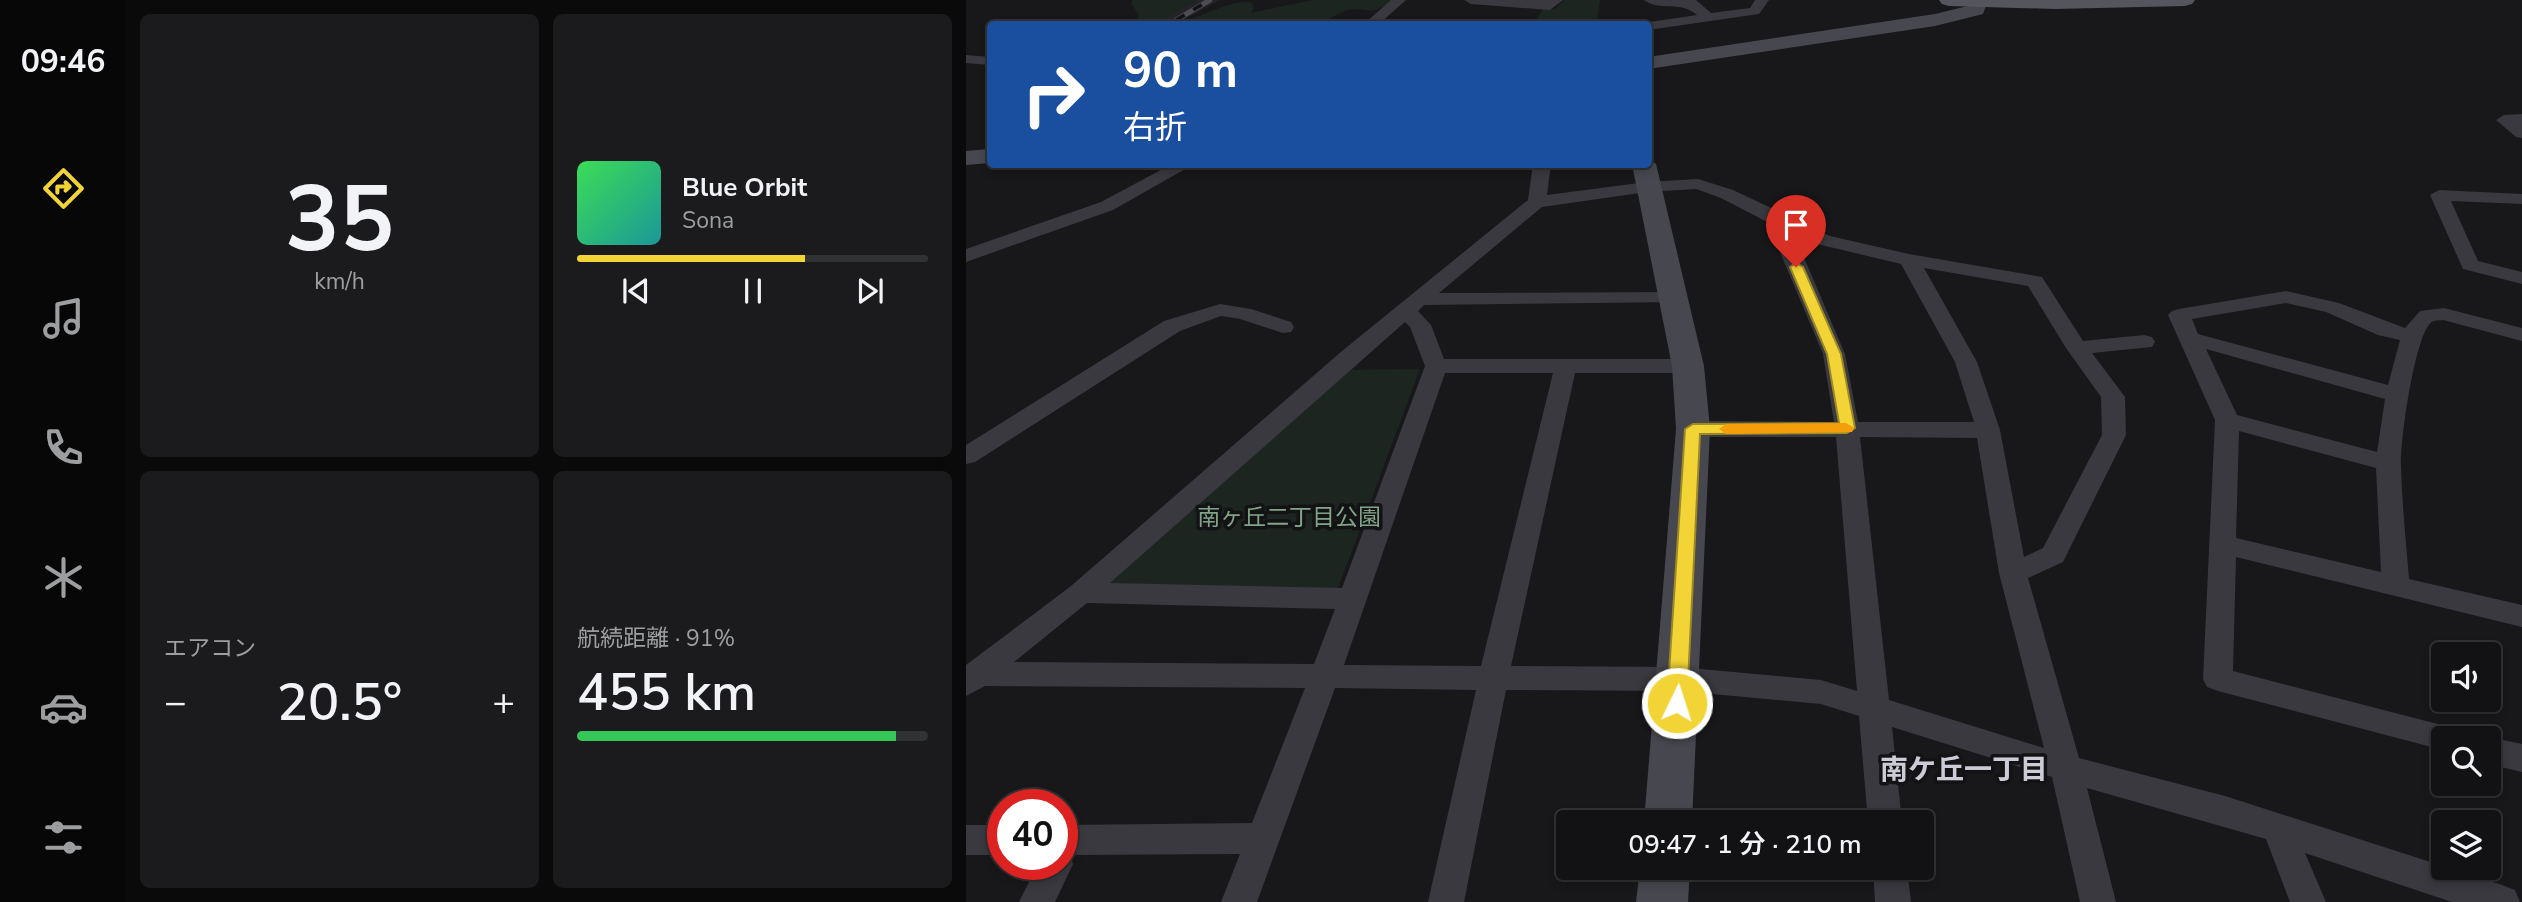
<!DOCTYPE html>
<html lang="ja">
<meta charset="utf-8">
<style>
body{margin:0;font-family:"Nunito Sans","Noto Sans JP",sans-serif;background:#1b1b1d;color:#f1f3f6;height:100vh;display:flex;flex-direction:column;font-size:26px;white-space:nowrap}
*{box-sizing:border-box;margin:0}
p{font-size:23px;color:#9c9ea0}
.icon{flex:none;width:38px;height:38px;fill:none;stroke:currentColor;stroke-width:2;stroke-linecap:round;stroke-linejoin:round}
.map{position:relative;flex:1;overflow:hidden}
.details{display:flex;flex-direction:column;gap:14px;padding:14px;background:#0a0a0b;width:840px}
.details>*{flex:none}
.banner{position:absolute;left:21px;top:21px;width:665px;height:147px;border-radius:7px;box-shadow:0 4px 10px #0003,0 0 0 2px #313234;background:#1a4fa0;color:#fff;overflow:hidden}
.buttons{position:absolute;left:1465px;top:642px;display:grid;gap:14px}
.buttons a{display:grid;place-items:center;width:70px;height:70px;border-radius:7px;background:#121214;box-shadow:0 4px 10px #0003,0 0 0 2px #313234;font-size:35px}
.speed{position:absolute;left:21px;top:789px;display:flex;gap:14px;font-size:35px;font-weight:700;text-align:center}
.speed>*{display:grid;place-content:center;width:91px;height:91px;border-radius:50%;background:#121214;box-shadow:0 4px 10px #0003,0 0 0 2px #313234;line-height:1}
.speed .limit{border:10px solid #d22;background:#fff;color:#111}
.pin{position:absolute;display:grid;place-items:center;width:60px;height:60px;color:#fff;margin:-72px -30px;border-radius:50% 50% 50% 0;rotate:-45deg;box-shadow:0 0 7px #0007}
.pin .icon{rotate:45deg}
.me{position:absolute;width:77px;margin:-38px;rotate:4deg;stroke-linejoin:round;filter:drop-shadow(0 0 5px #0008)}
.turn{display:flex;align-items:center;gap:24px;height:147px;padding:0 21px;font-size:32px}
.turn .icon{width:91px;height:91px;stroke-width:2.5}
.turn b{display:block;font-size:49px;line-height:60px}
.big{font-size:52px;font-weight:600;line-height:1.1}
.details .widget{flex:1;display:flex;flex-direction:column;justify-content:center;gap:10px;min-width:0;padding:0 24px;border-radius:10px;background:#1b1b1d}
.details .dial{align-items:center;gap:0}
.dial b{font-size:91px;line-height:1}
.song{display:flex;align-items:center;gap:21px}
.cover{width:84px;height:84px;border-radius:10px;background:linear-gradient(135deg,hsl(130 70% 55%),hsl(180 70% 35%))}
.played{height:7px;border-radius:4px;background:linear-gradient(90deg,#f2d437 65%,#313234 65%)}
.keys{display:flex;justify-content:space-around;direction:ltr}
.heat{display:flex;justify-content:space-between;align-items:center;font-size:38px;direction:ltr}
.charge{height:10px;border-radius:5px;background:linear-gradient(90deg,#34c759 91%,#313234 0)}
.details .tiles{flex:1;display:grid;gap:14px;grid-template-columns:repeat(2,1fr)}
.trip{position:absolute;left:590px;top:810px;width:378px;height:70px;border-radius:7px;background:#121214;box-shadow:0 4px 10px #0003,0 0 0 2px #313234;font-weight:600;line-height:70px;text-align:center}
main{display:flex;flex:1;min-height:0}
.menu{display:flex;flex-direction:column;width:126px;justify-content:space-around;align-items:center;background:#070708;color:#9c9ea0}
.menu .icon{width:49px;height:49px}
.menu .selected{color:#f2d437}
.menu b{font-size:32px;color:#f1f3f6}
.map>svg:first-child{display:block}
.built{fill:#242427}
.green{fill:#1d2520}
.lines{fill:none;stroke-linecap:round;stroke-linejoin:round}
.street{fill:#39393f;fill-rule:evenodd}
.secondary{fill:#47474f;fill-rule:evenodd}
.primary{fill:#55555e;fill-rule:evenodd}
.rail-casing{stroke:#4c4c54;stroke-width:5}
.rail{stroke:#131315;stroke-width:3.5;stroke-dasharray:10;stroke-linecap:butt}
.route{fill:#f2d437;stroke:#9d8a24;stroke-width:2}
.slow{fill:#f59e0b}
.labels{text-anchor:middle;stroke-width:7;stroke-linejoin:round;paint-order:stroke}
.park-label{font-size:23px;fill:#81a489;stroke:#131315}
.near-neighbourhood-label{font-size:28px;font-weight:bold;fill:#cbccd5;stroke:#131315}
</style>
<main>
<nav class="menu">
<b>09:46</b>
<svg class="icon selected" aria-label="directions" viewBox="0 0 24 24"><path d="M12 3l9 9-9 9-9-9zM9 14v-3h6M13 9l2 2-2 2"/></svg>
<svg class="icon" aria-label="music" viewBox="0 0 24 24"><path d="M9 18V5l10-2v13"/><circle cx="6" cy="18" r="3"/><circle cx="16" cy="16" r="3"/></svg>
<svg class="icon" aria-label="phone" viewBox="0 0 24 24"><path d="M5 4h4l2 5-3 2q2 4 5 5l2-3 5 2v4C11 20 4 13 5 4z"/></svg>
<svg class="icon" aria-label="climate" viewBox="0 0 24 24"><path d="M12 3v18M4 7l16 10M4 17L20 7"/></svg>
<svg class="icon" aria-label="car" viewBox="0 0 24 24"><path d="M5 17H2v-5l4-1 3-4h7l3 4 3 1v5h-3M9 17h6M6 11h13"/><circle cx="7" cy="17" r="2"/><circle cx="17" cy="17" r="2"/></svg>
<svg class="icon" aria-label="filters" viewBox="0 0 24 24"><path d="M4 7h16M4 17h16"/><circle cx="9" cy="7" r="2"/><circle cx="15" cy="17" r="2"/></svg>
</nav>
<section class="details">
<div class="tiles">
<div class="widget dial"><b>35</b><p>km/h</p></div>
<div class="widget">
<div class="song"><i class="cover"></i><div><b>Blue Orbit</b><p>Sona</p></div></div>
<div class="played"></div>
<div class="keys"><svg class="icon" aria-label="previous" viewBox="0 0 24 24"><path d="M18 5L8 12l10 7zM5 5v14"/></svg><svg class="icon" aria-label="pause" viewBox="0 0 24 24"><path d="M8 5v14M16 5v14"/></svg><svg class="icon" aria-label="next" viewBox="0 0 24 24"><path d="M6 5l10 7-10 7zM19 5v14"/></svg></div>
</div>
<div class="widget"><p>エアコン</p>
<div class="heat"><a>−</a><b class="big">20.5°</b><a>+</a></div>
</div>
<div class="widget"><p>航続距離 · 91%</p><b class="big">455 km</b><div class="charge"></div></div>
</div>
</section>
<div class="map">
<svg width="1556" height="902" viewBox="0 0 1556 902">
<rect width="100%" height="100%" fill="#18181a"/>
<path class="built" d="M 230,0 L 254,0 L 215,21 L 196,19 Z"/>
<path class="green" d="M 167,0 L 230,0 L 197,19 C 233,27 250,0 285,2 L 288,7 L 285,13 L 346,0 L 427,0 C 401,19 403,5 379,11 C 369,14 362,21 353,24 L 167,24 L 171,23 L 173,15 L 165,3 Z
M 598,0 L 634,0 L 630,24 L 568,24 L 577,8 L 589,9 Z
M 454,369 L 371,591 L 136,585 L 378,370 Z"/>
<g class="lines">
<path class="street" d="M 425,0 L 440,0 L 413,24 L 398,24 Z
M 498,0 L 597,0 L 584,10 L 505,4 Z
M 678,0 L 730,0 L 745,13 L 784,8 L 789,0 L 803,0 L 793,14 L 682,30 L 682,24 L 677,23 L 731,15 C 714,0 694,12 678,0 Z
M 0,55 L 24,57 L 24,65 L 0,63 Z
M 1556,114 L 1556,138 L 1550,137 L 1530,120 L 1538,115 Z
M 206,164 L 228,164 L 147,210 L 0,262 L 0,249 L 135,202 Z
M 567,164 L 585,164 L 581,195 L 681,182 L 732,179 L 767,190 L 864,236 L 943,254 L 1076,277 L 1117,341 L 1178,335 L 1186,337 L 1189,342 L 1186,347 L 1126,353 L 1159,397 L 1160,435 L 1097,562 L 1062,578 L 1113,758 L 1259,796 L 1536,885 L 1549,890 L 1554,902 L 1486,902 L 1339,853 L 1360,902 L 1324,902 L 1300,839 L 1121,788 L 1150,902 L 1114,902 L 1086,777 L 926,727 L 936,822 L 902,822 L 893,716 L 855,704 L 713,691 L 540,690 L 498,902 L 462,902 L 510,690 L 369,688 L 291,902 L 255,902 L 274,854 L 104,855 L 107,864 L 89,902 L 53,902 L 72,864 L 96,864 L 96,825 L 286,823 L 339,688 L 19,686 L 0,696 L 0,665 L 105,586 L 376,351 L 562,200 ZM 730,189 L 755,198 L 807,225 L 811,245 L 857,354 L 868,422 L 727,421 L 719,424 L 715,429 L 719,434 L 727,437 L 870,437 L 891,691 L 855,680 L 713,667 L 545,666 L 609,373 L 722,373 L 730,371 L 733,366 L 730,361 L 722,359 L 478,359 L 465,325 L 452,311 L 458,305 L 714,302 L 717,298 L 714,294 L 707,292 L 473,293 L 576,207 L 681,192 ZM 828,234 L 851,244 L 935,264 L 989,362 L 1008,422 L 892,422 L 879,354 ZM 958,268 L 1062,286 L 1100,348 L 1135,397 L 1136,435 L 1077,548 L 1058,557 L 1034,430 L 1011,362 ZM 439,322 L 444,327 L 459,366 L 376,588 L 144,583 ZM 479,373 L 587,373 L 515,666 L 378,665 ZM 894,437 L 1011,438 L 1033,573 L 1078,748 L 923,700 ZM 121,603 L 369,609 L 348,664 L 48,662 Z
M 1473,190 L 1556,194 L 1556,204 L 1485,201 L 1512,261 L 1556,272 L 1556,284 L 1497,269 L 1464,195 Z
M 1320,291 L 1373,303 L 1439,328 L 1454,311 L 1478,308 L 1556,328 L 1556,341 L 1477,320 C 1472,321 1467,319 1463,325 C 1448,343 1434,441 1435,466 C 1436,504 1440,541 1443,579 L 1556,605 L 1556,627 L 1270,557 L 1267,671 L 1491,729 L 1496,738 L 1477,738 L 1477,750 L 1252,691 L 1241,687 L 1237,679 L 1249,420 L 1202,315 L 1206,311 L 1213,309 ZM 1320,303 L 1360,312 L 1412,335 L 1434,340 L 1422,385 L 1232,334 L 1226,319 ZM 1240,349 L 1419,399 L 1411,452 L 1271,415 ZM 1273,431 L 1410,468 L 1415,572 L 1270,538 Z
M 254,304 L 285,309 L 325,322 L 328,327 L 325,332 L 317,333 L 274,319 L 255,316 L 214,331 L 9,462 L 0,464 L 0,445 L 198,321 Z
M 1522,737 L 1556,744 L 1556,772 L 1522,764 L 1522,738 L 1516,738 Z
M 0,825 L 37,825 L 37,855 L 0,855 Z
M 907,868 L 941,868 L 945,902 L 909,902 Z"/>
<path class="secondary" d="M 1006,0 L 1022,0 L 1017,14 L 969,26 L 682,69 L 682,57 L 969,14 L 1002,6 Z
M 24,149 L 24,163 L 0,165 L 0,151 Z
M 682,158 L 690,164 L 738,366 L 744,429 L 726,822 L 678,822 L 710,429 L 706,366 L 666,164 L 682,164 Z
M 674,868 L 724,868 L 722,902 L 670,902 Z"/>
<path class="primary" d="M 973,0 L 1229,0 L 1226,4 L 1219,6 L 1089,9 L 983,6 L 976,4 Z"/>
<g class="rail-casing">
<path id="rail" d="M 210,20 L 244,0"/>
</g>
<use href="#rail" class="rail"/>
</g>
<path class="route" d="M 830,263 L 837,267 L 875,354 L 889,428 L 881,433 L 734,434 L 721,703 L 718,709 L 711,711 L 704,709 L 701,703 L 719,429 L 727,424 L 873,423 L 861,354 L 824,267 Z"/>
<path class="slow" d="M 880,423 L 888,428 L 886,432 L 760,434 L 753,429 L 760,424 Z"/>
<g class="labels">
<g class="park-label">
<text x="323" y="525">南ヶ丘二丁目公園</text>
</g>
<g class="near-neighbourhood-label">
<text x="998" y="779">南ケ丘一丁目</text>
</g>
</g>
</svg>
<div class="buttons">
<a><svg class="icon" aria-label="sound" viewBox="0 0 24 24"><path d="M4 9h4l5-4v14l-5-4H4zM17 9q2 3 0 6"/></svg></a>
<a><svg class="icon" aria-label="search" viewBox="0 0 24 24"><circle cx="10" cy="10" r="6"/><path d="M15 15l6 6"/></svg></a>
<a><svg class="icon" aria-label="layers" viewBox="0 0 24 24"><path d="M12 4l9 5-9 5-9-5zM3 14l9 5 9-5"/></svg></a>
</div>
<div class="speed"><div class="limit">40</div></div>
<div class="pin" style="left:830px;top:267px;background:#d93025"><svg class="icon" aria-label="arrive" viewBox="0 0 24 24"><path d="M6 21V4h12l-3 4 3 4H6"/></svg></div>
<svg class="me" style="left:711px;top:703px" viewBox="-20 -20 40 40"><circle r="17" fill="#f2d437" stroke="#fff" stroke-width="3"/><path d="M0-11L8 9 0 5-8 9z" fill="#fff"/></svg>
<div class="trip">09:47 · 1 分 · 210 m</div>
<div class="banner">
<div class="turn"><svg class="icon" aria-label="right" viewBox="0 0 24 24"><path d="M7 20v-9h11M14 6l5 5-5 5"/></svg><div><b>90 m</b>右折</div></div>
</div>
</div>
</main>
